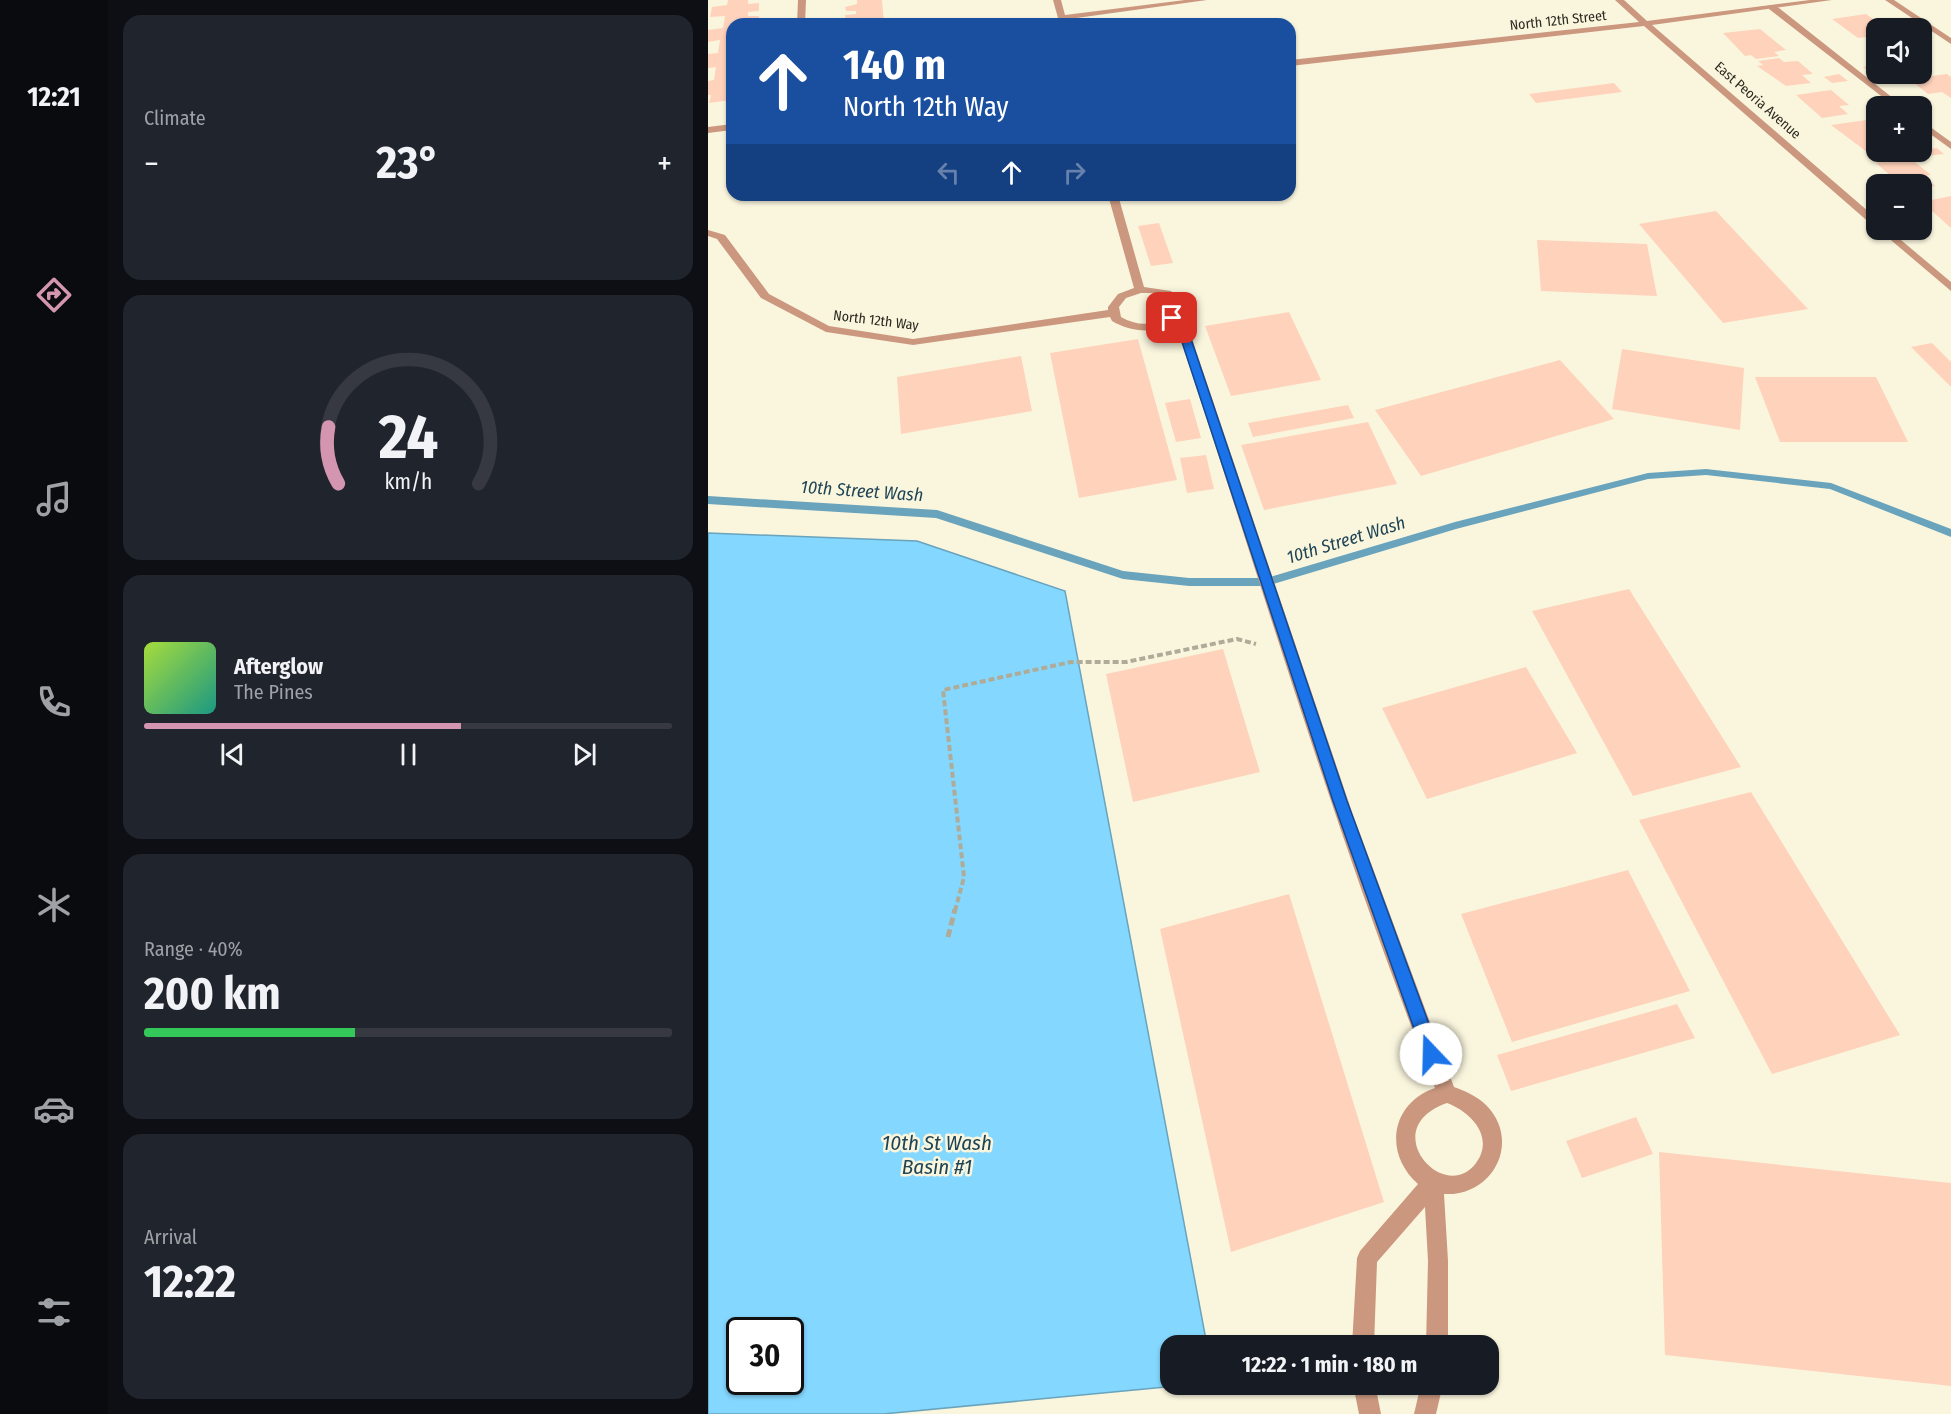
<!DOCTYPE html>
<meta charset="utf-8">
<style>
body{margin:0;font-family:"Fira Sans Condensed",sans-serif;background:#20242c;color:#f1f3f6;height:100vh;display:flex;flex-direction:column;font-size:22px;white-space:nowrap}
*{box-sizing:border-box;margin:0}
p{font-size:20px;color:#9ea1a6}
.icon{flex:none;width:33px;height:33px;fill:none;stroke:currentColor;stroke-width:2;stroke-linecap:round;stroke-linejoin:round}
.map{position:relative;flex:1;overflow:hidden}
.details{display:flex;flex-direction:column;gap:15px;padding:15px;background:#0d0f14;width:600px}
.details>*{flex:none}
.banner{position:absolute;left:18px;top:18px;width:570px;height:183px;border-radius:18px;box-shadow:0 2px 4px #0004;background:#1a4fa0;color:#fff;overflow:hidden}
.controls{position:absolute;left:1158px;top:18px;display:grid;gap:12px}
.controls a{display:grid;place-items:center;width:66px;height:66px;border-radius:12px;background:#171b24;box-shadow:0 2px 4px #0004;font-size:30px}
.speed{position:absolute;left:18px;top:1317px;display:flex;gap:12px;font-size:30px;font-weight:700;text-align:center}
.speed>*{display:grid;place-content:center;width:78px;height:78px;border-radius:50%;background:#171b24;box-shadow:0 2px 4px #0004;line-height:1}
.speed .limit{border:3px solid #111;border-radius:9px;background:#fff;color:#111}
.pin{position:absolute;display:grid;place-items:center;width:51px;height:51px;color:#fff;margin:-26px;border-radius:12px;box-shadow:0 3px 9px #0006}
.me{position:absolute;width:66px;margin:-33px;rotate:339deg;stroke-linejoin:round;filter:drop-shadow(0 0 4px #0008)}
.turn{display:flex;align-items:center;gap:21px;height:126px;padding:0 18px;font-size:27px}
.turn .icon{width:78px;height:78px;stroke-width:2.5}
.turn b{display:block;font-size:42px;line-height:51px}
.lanes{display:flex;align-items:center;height:57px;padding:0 18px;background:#0003;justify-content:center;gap:30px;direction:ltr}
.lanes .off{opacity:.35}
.big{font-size:45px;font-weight:700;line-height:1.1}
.details .widget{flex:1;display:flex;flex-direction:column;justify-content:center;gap:9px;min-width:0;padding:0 21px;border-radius:18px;background:#20242c}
.details .dial{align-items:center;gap:0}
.dial svg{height:156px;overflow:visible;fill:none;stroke:#363941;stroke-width:7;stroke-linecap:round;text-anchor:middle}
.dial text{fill:#f1f3f6;stroke:none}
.song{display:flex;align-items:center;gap:18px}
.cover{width:72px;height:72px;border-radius:9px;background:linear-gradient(135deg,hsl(80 70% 55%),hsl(170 70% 35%))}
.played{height:6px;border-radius:3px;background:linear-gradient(90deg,#d495b1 60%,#363941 60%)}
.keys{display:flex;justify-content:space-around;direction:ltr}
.heat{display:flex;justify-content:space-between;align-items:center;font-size:33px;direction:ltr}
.charge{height:9px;border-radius:4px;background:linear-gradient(90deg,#34c759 40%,#363941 0)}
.trip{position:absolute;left:452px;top:1335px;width:339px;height:60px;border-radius:18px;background:#171b24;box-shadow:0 2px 4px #0004;font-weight:700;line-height:60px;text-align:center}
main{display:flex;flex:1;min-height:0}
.dock{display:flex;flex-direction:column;width:108px;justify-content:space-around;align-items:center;background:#090b0e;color:#9ea1a6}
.dock .icon{width:42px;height:42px}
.dock .selected{color:#d495b1}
.dock b{font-size:27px;color:#f1f3f6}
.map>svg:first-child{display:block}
.water{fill:#84d7ff;stroke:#69a3bc;stroke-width:1.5;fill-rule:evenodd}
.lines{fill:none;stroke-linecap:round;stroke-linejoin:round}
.stream{fill:#69a3bc;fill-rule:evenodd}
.building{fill:#fed2bb}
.path-far1{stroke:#aeab98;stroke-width:4;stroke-dasharray:6 3;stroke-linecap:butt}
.path{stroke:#aeab98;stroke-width:5;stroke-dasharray:8 4;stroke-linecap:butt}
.lane{fill:#cb987f;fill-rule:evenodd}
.street{fill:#cb987f;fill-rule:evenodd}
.route{fill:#1a73e8;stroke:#114b97;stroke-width:1.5}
.labels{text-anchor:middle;stroke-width:5;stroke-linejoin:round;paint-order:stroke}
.far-street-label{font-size:14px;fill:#2b2920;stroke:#faf6de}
.water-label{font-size:18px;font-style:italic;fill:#1f4455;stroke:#faf6de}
.near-water-label{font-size:21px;font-style:italic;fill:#1f4455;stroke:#faf6de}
</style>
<main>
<nav class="dock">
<b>12:21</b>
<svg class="icon selected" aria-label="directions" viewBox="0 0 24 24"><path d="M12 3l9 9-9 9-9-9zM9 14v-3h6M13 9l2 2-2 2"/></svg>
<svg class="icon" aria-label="music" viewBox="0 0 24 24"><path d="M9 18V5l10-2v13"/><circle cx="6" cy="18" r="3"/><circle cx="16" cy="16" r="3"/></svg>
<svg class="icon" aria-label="phone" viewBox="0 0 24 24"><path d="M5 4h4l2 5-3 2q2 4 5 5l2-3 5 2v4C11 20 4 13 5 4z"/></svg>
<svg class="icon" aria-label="climate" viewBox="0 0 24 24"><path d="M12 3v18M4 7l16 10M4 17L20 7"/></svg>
<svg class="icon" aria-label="car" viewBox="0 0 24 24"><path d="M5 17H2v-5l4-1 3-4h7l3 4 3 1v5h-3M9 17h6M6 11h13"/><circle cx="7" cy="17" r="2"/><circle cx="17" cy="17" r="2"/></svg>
<svg class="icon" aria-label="filters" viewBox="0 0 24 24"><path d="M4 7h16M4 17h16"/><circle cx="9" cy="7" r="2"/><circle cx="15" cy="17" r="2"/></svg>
</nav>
<section class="details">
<div class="widget"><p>Climate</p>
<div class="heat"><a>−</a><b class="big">23°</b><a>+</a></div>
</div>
<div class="widget dial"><svg viewBox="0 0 100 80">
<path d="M14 69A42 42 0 1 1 86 69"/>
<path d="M14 69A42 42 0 0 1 9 40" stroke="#d495b1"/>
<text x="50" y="56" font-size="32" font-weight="700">24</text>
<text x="50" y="72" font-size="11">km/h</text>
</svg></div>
<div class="widget">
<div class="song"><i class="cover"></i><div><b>Afterglow</b><p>The Pines</p></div></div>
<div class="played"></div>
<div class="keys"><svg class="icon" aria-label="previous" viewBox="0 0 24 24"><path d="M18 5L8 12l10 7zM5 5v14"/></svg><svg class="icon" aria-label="pause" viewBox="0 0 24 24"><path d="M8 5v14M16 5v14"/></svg><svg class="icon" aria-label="next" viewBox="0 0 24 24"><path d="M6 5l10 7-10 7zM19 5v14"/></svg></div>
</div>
<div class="widget"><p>Range · 40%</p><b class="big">200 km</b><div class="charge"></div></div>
<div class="widget"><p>Arrival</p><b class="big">12:22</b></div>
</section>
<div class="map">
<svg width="1243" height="1414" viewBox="0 0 1243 1414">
<rect width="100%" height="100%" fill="#faf6de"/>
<path class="water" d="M 0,533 L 209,541 L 357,591 L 499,1345 L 462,1346 L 462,1384 L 479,1385 L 175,1414 L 0,1414 ZM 32,1330 L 82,1330 L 82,1382 L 32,1382 Z"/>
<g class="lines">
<path class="stream" d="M 998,469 L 1123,483 L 1243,529 L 1243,537 L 1122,489 L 998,475 L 940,479 L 748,529 L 559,586 L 481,586 L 415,579 L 228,518 L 0,504 L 0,496 L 229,510 L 415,571 L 481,578 L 559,578 L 747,522 L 940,473 Z"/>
</g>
<path class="building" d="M 20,0 L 40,0 L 40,4 L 51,3 L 51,11 L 40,12 L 40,16 L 51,16 L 51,21 L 24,24 L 24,100 L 1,103 L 3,95 L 0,95 L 0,81 L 6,80 L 8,67 L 0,68 L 0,54 L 10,53 L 12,40 L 0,42 L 0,30 L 15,28 L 17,16 L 2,17 L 4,7 L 19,5 Z
M 149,0 L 174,0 L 176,24 L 138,24 L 137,15 L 148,14 L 148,11 L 138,11 L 137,7 L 149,4 Z
M 1158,14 L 1178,28 L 1168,28 L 1168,36 L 1150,38 L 1124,19 Z
M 1052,29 L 1078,50 L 1066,52 L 1071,56 L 1048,59 L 1043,55 L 1037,56 L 1015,33 Z
M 1071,58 L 1076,62 L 1090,61 L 1105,74 L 1094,75 L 1103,83 L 1078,86 L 1049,66 L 1055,65 L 1050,61 Z
M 1168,65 L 1168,75 L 1165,75 L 1155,67 Z
M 1131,74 L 1140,81 L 1124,83 L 1116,77 Z
M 1239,74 L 1243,77 L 1243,98 L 1234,92 L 1220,94 L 1201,79 Z
M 906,83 L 914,92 L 828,103 L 821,94 Z
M 1123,90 L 1141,105 L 1131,106 L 1140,114 L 1114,118 L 1088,95 Z
M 1166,119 L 1168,121 L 1168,151 L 1159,152 L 1123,125 Z
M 1229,148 L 1236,154 L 1210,157 L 1203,152 Z
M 1185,153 L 1192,159 L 1202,158 L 1223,175 L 1215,176 L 1227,186 L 1214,188 L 1214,184 L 1192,184 L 1168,163 L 1171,163 L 1164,157 Z
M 1243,196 L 1243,228 L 1214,202 Z
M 1008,211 L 1100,309 L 1015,323 L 931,224 Z
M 451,223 L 465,263 L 443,266 L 430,226 Z
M 829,240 L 939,244 L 949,296 L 833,291 Z
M 581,312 L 613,380 L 523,396 L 497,326 Z
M 430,339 L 469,480 L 371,498 L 342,353 Z
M 1224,343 L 1243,362 L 1243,387 L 1203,347 Z
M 914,349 L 1036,368 L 1032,430 L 904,409 Z
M 313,356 L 324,411 L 193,434 L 189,377 Z
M 852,360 L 906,419 L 713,476 L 667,410 Z
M 1047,377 L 1168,377 L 1200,442 L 1072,442 Z
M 482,399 L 493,438 L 468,442 L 457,403 Z
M 640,405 L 646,418 L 545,437 L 540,423 Z
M 660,422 L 689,484 L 556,510 L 533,445 Z
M 498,455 L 506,489 L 479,493 L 472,458 Z
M 921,589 L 1033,767 L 925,796 L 824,611 Z
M 515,649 L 552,772 L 425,802 L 398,674 Z
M 818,667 L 869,753 L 719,799 L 674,708 Z
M 1043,792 L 1192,1035 L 1064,1074 L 931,820 Z
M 920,870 L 982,991 L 804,1042 L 753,914 Z
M 581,894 L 676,1202 L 523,1252 L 452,929 Z
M 969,1004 L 987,1038 L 803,1091 L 789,1055 Z
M 928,1117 L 945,1154 L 874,1178 L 858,1141 Z
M 951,1152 L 1243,1183 L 1243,1386 L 957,1355 Z"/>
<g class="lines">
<path class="path-far1" d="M 247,911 L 256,877 L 235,690 L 363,662 L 418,662 L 529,639 L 548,644"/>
<path class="path" d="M 240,937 L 247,909"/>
<path class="lane" d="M 1061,5 L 1067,5 L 1195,106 L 1186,106 L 1061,9 Z
M 1214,121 L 1243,142 L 1243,149 L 1214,128 Z"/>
<path class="street" d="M 90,0 L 98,0 L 97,24 L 89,24 Z
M 345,0 L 353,0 L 357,15 L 477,0 L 499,0 L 354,20 L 350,18 Z
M 907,0 L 916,0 L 939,21 L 1102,0 L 1124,0 L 944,25 L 1168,218 L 1168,226 L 1164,225 L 936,26 L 582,66 L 582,60 L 931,22 Z
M 1177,0 L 1186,0 L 1243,38 L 1243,44 Z
M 24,124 L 24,130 L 0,133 L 0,127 Z
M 400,195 L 410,195 L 436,287 L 463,291 L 475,305 L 469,317 L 481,330 L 644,812 L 746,1087 C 757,1091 769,1096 778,1105 C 814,1141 785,1197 736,1194 L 740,1261 L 740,1346 L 718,1346 L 720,1261 L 717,1207 L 669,1262 L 666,1346 L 644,1346 L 649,1258 L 652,1251 L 710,1184 C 675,1153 683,1103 727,1088 C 630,842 553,583 470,331 L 463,324 C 444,334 423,332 404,321 L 402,317 L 205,345 L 118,332 L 53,298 L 9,239 L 0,236 L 0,230 L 17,235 L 61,294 L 121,326 L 205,339 L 400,310 L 400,307 L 410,294 L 426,288 ZM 433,293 C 446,293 457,293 465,305 C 456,327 432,328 413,317 L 411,307 L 418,298 ZM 739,1103 C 763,1112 787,1137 768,1163 C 736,1206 667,1128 739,1103 Z
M 1171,230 L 1181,230 L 1243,282 L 1243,291 Z
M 645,1384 L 667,1384 L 673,1414 L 651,1414 Z
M 713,1384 L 735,1384 L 728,1414 L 706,1414 Z"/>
</g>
<path class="route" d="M 460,316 L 467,316 L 480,330 L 639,801 L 732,1054 L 729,1060 L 723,1063 L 717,1060 L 715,1054 L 625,801 L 470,330 L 459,318 Z"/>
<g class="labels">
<g class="far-street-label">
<text transform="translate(850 20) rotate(-6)" y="5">North 12th Street</text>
<text transform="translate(1050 100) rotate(41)" y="5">East Peoria Avenue</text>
<text transform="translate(168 320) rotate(7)" y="5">North 12th Way</text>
</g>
<g class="water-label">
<text transform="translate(154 491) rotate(4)" y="6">10th Street Wash</text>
<text transform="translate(638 540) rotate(-17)" y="6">10th Street Wash</text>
</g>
<g class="near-water-label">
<text x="229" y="1150">10th St Wash<tspan x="229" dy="24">Basin #1</tspan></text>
</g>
</g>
</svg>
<div class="controls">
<a><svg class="icon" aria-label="sound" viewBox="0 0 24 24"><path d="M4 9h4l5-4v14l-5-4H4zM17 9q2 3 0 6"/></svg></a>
<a>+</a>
<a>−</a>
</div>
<div class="speed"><div class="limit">30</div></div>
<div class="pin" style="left:464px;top:318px;background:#d93025"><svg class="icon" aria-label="arrive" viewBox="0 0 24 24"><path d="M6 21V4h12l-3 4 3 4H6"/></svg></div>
<svg class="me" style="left:723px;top:1054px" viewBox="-20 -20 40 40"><circle r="19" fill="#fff"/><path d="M0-13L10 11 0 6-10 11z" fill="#1a73e8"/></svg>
<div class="trip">12:22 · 1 min · 180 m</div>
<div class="banner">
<div class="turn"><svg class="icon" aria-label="ahead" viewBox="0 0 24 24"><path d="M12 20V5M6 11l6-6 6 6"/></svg><div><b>140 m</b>North 12th Way</div></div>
<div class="lanes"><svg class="icon off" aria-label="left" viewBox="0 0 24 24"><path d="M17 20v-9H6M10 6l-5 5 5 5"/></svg><svg class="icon" aria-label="ahead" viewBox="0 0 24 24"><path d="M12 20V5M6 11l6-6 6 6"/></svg><svg class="icon off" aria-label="right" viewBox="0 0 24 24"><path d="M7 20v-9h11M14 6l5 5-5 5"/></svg></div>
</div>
</div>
</main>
